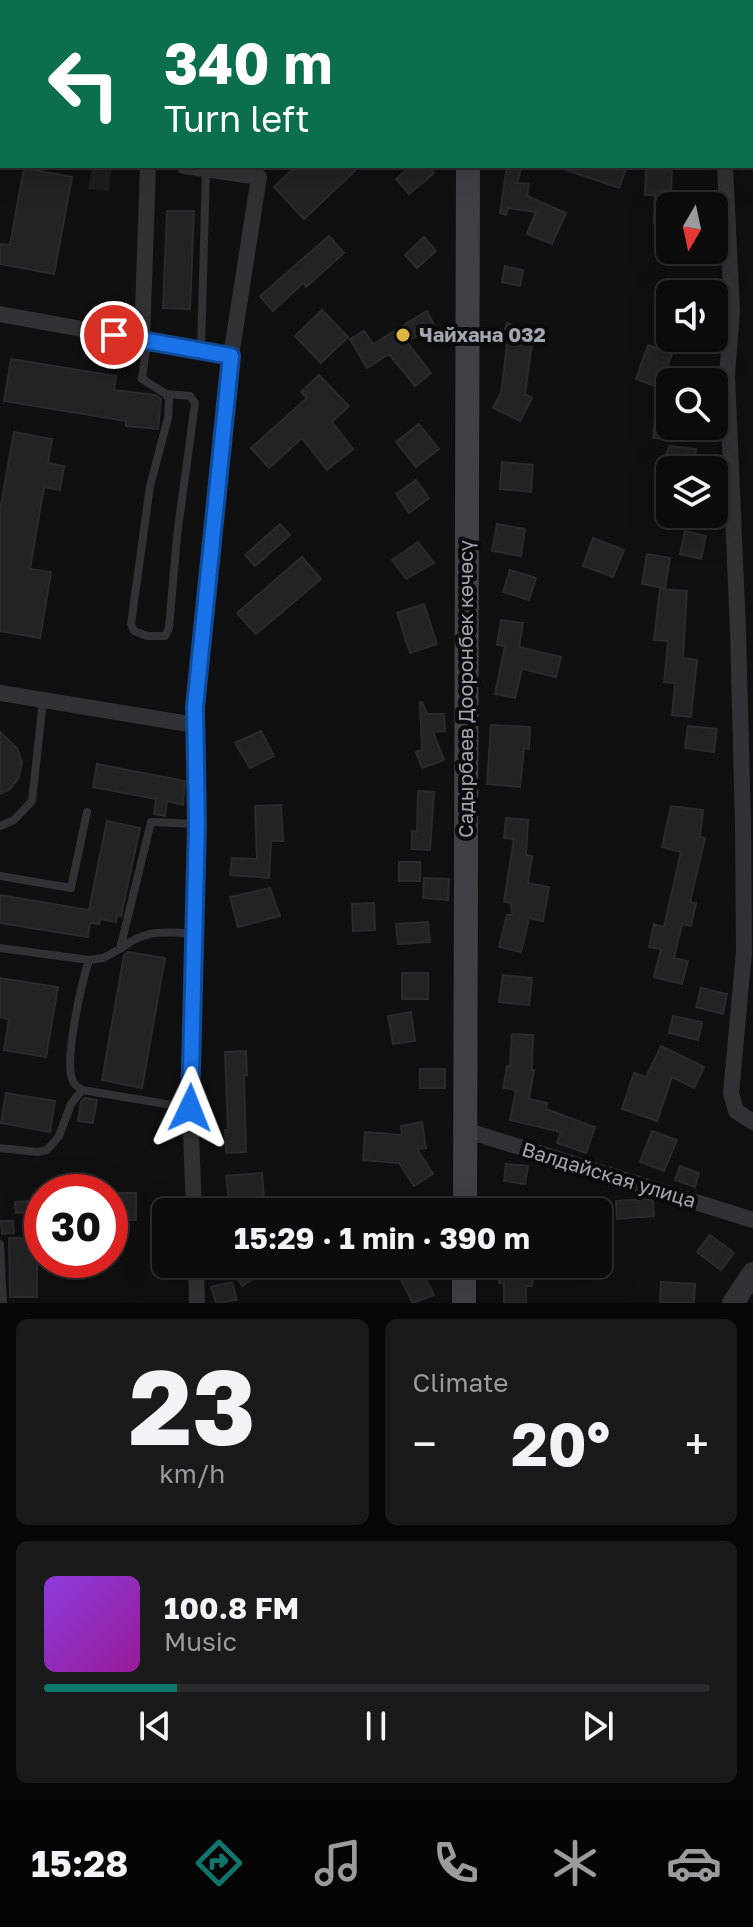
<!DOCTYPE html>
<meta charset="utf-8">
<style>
body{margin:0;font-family:"Golos Text",sans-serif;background:#1a1a1b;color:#f1f3f6;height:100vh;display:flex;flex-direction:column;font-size:30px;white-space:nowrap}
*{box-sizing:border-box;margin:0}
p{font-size:26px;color:#9a9b9d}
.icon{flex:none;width:44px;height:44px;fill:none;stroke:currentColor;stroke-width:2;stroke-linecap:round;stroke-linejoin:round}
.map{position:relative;height:1303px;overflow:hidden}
.panel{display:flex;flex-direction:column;gap:16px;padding:16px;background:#070707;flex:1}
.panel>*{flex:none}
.guide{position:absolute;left:0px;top:0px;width:754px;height:168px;box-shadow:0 8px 32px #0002,0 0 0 2px #2c2c2e;background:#0b6e4f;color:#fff;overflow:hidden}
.needle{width:52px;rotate:189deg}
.buttons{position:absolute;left:656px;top:192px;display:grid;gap:16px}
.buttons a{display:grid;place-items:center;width:72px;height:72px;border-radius:12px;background:#0c0c0d;box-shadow:0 8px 32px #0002,0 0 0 2px #2c2c2e;font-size:40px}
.speed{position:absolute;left:24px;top:1174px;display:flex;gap:16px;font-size:40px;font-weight:700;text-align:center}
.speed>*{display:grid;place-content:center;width:104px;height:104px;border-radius:50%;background:#0c0c0d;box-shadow:0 8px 32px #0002,0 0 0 2px #2c2c2e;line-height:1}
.speed .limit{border:12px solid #d22;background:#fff;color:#111}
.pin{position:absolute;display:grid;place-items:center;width:68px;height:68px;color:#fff;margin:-34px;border:4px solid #fff;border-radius:50%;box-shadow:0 2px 8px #0007}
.me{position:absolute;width:88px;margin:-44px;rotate:2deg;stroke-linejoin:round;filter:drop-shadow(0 0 6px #0008)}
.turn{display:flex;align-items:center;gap:28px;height:168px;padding:0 32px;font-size:36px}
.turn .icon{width:104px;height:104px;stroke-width:2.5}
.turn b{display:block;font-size:56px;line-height:68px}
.big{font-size:60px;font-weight:700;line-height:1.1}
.panel .tile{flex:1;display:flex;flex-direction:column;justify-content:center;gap:12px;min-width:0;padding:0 28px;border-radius:12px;background:#1a1a1b}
.panel .dial{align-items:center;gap:0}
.dial b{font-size:104px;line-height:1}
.song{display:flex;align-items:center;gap:24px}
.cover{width:96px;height:96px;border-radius:12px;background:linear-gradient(135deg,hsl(270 70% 55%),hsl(300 70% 35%))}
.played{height:8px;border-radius:4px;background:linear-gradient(90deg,#0f766e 20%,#2c2c2e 20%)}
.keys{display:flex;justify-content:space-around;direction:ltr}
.heat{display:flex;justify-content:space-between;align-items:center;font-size:44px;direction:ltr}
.panel .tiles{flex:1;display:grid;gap:16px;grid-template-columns:1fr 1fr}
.tile:last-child{grid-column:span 2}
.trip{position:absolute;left:152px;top:1198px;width:460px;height:80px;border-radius:12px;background:#0c0c0d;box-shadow:0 8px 32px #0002,0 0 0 2px #2c2c2e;font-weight:700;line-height:80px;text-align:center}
.tabs{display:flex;height:128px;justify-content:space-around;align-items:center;background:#050505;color:#9a9b9d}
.tabs .icon{width:56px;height:56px}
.tabs .current{color:#0f766e}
.tabs b{font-size:36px;color:#f1f3f6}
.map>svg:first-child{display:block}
.built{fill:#1d1c1e}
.building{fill:#232325;stroke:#2b2a2d;stroke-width:2}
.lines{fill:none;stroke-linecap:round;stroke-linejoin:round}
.service{stroke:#323236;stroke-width:8}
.minor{stroke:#323236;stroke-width:16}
.tertiary{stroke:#323236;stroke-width:22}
.secondary{stroke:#404146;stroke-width:24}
.route-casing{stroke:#114b97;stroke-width:20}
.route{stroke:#1a73e8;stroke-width:14}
.poi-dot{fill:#ddb73d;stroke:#0b0b0c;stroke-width:3}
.labels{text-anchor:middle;stroke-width:8;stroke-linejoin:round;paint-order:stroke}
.poi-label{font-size:20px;font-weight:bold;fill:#a3a6b1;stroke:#0b0b0c;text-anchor:start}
.street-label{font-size:20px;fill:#a3a6b1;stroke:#0b0b0c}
</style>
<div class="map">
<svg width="753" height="1303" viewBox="0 0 753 1303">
<rect width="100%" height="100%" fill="#101011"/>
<path class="built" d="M 92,166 L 112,166 L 109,191 L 88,189 Z"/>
<path class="building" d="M 296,166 L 360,166 L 304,219 L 274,187 Z
M 411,166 L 429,166 L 434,173 L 409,194 L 396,179 Z
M 507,166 L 522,166 L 517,183 L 529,184 L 527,196 L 566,213 L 552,244 L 527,234 L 536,212 L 508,208 L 506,215 L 500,213 Z
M 560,166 L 627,166 L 619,188 L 560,168 Z
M 646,166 L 672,166 L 670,224 L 654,223 L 655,195 L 645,195 Z
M 24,168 L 72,177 L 54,274 L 0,264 L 0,244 L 10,245 Z
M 167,211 L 194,211 L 190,309 L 163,308 Z
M 329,236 L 344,253 L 306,287 L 303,283 L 273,311 L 260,296 Z
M 424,237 L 436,251 L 417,268 L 405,255 Z
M 505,266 L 523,270 L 520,286 L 502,282 Z
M 322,310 L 348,337 L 321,363 L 295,336 Z
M 427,311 L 434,325 L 407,342 L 431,373 L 415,386 L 389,354 L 367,368 L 350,339 L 364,331 L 373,344 Z
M 507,323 L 537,333 L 531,350 L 525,394 L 532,398 L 520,421 L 493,408 L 501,393 L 507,345 L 501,342 Z
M 648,345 L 672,354 L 660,388 L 636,379 Z
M 11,359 L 116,376 L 114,390 L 155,395 L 161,399 L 158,429 L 126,426 L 126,421 L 4,401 Z
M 319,375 L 349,406 L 332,422 L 353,449 L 327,470 L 302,438 L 269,468 L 251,448 L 307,398 L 301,392 Z
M 655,417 L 670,418 L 670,426 L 681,426 L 680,440 L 653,438 Z
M 419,424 L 439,449 L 416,467 L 396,442 Z
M 14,432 L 52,439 L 48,463 L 64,466 L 60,490 L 44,487 L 30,569 L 51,572 L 40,638 L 0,631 L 0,510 Z
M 669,446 L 696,449 L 694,470 L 670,468 L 670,499 L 656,494 Z
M 502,462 L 533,465 L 531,492 L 500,489 Z
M 416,480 L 429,498 L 409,513 L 396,494 Z
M 280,524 L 290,535 L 255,566 L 245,555 Z
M 497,524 L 525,529 L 521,556 L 492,551 Z
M 685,531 L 706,536 L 701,559 L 680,554 Z
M 593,538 L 624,550 L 613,577 L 583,566 Z
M 418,542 L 434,563 L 406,579 L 392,560 Z
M 647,554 L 670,558 L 665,588 L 642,584 Z
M 302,557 L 321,579 L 256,634 L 237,613 Z
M 510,570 L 536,578 L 529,600 L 503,592 Z
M 660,589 L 687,591 L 683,658 L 697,660 L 691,717 L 672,715 L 675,683 L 664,682 L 668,641 L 654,640 Z
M 424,604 L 437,644 L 410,653 L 397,613 Z
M 501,620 L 523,623 L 519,647 L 561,657 L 556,677 L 522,669 L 515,698 L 495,694 L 505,646 L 497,645 Z
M 420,702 L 422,702 L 427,714 L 444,714 L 445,731 L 433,732 L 444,760 L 422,768 L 416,752 L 422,750 Z
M 491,725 L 530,727 L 529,749 L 524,748 L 520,787 L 487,784 Z
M 688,726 L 717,729 L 714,752 L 685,748 Z
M 261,731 L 274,756 L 250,768 L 235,743 Z
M 0,732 L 17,748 L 22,762 L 19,777 L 10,789 L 0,794 Z
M 97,764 L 185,781 L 183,805 L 167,801 L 165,816 L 161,815 L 154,814 L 156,799 L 93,787 Z
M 418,791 L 434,792 L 430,850 L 412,849 L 412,831 L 417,832 Z
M 281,805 L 283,841 L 271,841 L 269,878 L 230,875 L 232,858 L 257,859 L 255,806 Z
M 671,806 L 703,810 L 700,837 L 705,838 L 690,902 L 696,903 L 691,926 L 682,924 L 674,958 L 688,961 L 682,984 L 654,977 L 661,949 L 649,947 L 654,924 L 664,927 L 681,852 L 662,847 Z
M 506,818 L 528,820 L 526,855 L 532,856 L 528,883 L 549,887 L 543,921 L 529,918 L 521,952 L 499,947 L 507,915 L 512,915 L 511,903 L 504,902 L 514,839 L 504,838 Z
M 107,821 L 140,828 L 121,916 L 117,915 L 116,922 L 100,919 L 99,924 L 90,923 L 88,937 L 0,923 L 0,895 L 89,910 Z
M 399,862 L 420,862 L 420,881 L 399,881 Z
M 424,878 L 449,879 L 448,900 L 423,898 Z
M 270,888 L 280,916 L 238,927 L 230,897 Z
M 374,903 L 375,930 L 353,931 L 352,904 Z
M 428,922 L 430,942 L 398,944 L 396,924 Z
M 128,952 L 165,958 L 142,1088 L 102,1080 L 124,955 Z
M 402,973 L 428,973 L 428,999 L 402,999 Z
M 503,975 L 532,978 L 529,1005 L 499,1002 Z
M 0,978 L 58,987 L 46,1057 L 4,1050 L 9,1019 L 0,1017 Z
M 701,988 L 727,994 L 723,1014 L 696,1007 Z
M 411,1012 L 415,1041 L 393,1044 L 388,1016 Z
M 673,1016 L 702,1022 L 698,1040 L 669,1033 Z
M 512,1034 L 533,1035 L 532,1070 L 534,1070 L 529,1099 L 547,1103 L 546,1109 L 595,1127 L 586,1153 L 557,1143 L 561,1132 L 510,1120 L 516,1090 L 503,1088 L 507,1066 L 510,1066 Z
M 661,1046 L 704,1067 L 694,1088 L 672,1077 L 657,1121 L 622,1109 L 634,1073 L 646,1077 Z
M 246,1051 L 247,1075 L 244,1075 L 246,1152 L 226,1153 L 225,1130 L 228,1130 L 225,1052 Z
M 420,1069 L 445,1069 L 445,1088 L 420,1088 Z
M 6,1093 L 55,1101 L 50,1132 L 1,1123 Z
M 85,1098 L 97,1100 L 93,1123 L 78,1121 L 81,1102 Z
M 422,1122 L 426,1148 L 417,1149 L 433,1174 L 414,1186 L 399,1163 L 363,1160 L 365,1132 L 402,1135 L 401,1126 Z
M 652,1131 L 677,1140 L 664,1171 L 640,1162 Z
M 506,1164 L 528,1166 L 525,1184 L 504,1181 Z
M 680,1166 L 699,1173 L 695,1187 L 675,1180 Z
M 262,1173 L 264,1197 L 229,1200 L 226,1176 Z
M 110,1193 L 136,1193 L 136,1220 L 110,1220 Z
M 649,1199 L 653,1200 L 654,1216 L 617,1219 L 616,1201 Z
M 42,1200 L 42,1212 L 16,1213 L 15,1202 Z
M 1,1221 L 13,1221 L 14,1233 L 2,1234 Z
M 710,1235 L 734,1253 L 721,1270 L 697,1252 Z
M 9,1238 L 37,1238 L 37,1297 L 10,1297 Z
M 500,1266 L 534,1269 L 532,1286 L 526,1286 L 526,1303 L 504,1303 L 504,1284 L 499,1283 Z
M 246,1267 L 253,1279 L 242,1286 L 234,1274 Z
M 421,1270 L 434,1295 L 413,1303 L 401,1280 Z
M 232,1282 L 237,1300 L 216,1303 L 211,1287 Z
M 661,1282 L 695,1284 L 694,1303 L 660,1303 Z"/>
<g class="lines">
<path class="service" d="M 147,341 L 142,379 L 166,394 L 190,396 L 195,403 L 177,536 L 169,628 L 165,636 L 147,636 L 134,631 L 131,624 L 150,486 L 168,418 L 169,400 L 166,394
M 201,350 L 206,169
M 0,826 L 14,820 L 32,801 L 43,700
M 0,876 L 71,888 L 87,812
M 0,948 L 89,960 L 103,958 L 120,949 L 151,822 L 197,824
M 120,949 C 147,928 162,933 194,933
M 82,1090 C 79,1088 74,1084 73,1081 C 63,1062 82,982 89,960
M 0,1148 L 38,1152 L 47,1150 L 59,1136 L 71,1104 L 82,1090 L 190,1108
M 0,1244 L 3,1303"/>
<path class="minor" d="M 723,0 L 724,2
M 154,2 L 154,0
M 275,2 L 275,0
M 0,135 L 2,136
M 184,166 L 259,177 L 231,356 L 195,707 L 197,824 L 190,1108 L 194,1212
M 725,166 L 732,311 L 727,375 L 738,631 L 743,824 L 744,952 L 731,1093 L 736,1111 L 753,1122
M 0,314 L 231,356
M 142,340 L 148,166
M 0,693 L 195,725
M 465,1130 L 753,1220
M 196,1264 L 197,1303"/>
<path class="tertiary" d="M 733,1303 L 753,1273"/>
<path class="secondary" d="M 469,2 L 469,0
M 465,1212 L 468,166
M 464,1303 L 464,1264"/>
</g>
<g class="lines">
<g class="route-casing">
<path id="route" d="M 114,335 L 231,356 L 195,707 L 197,824 L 190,1108"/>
</g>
<use href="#route" class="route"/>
</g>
<circle class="poi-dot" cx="403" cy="335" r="8"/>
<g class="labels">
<g class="poi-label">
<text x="419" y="342">Чайхана 032</text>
</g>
<g class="street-label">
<text transform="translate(466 689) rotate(-90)" y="7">Садырбаев Дооронбек көчөсү</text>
<text transform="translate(609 1175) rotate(17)" y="7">Валдайская улица</text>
</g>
</g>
</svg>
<div class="buttons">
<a><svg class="needle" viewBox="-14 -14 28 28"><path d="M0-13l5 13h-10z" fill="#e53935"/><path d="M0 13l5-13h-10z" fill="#9a9b9d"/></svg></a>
<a><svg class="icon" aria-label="sound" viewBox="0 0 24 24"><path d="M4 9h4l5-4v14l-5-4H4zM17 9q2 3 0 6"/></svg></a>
<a><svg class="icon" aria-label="search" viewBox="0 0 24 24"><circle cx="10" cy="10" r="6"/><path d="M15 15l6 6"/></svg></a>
<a><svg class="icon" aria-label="layers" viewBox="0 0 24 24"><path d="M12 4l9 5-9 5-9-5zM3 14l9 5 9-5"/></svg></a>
</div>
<div class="speed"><div class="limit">30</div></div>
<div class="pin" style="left:114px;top:335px;background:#d93025"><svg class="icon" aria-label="arrive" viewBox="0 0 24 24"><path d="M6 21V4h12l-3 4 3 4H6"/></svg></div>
<svg class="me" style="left:190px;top:1108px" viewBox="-20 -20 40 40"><path d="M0-17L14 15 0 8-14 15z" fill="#1a73e8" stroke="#fff" stroke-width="4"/></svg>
<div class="trip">15:29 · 1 min · 390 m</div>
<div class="guide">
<div class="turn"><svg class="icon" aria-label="left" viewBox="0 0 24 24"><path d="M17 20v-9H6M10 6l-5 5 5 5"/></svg><div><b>340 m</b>Turn left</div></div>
</div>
</div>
<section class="panel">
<div class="tiles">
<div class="tile dial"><b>23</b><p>km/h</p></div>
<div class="tile"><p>Climate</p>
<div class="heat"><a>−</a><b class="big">20°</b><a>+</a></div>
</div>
<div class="tile">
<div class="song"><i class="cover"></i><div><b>100.8 FM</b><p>Music</p></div></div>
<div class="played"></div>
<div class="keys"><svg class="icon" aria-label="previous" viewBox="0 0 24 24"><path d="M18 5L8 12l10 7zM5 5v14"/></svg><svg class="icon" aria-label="pause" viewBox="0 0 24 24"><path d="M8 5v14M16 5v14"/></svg><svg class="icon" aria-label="next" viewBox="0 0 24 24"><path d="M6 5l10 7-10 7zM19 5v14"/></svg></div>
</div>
</div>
</section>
<nav class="tabs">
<b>15:28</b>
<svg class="icon current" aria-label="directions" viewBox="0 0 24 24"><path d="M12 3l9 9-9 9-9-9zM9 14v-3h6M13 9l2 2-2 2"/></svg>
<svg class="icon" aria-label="music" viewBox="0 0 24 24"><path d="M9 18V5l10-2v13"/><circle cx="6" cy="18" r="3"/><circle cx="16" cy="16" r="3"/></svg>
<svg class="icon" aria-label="phone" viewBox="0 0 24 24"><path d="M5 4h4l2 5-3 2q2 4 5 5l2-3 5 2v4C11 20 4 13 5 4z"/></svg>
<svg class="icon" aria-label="climate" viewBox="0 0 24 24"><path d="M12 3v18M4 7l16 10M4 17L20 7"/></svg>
<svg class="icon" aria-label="car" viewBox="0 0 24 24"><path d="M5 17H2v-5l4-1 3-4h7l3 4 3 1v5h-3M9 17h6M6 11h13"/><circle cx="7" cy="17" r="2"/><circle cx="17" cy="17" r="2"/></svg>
</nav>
